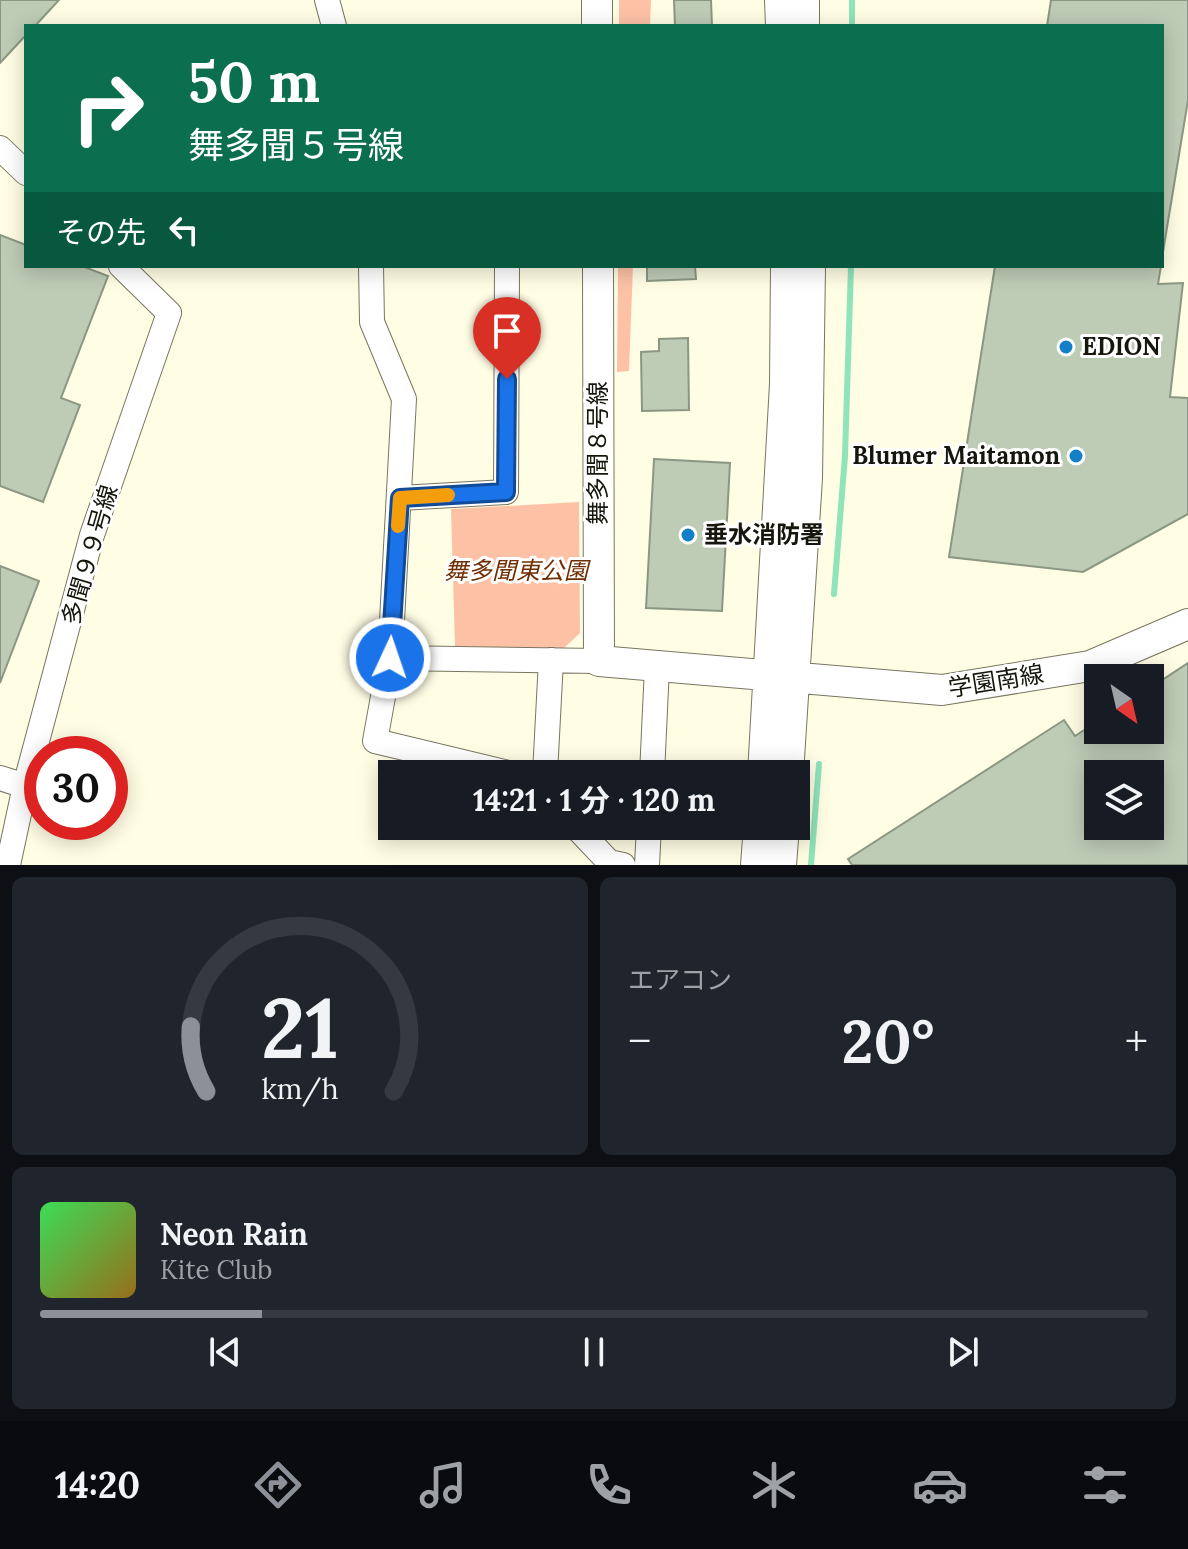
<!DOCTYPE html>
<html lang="ja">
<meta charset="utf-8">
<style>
body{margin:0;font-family:Lora,"Noto Sans JP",serif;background:#20242c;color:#f1f3f6;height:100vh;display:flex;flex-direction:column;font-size:30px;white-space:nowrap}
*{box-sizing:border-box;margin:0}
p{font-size:26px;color:#9ea1a6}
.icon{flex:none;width:44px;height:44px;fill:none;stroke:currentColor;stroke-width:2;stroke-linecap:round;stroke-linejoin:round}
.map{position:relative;height:865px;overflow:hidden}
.panel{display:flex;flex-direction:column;gap:12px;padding:12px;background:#0d0f14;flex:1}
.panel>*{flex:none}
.hud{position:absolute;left:24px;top:24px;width:1140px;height:244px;border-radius:0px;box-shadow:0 4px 20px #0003;background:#0b6e4f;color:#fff;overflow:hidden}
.needle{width:52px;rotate:146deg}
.fabs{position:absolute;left:1084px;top:664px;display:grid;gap:16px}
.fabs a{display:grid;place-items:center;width:80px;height:80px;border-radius:0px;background:#171b24;box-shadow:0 4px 20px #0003;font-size:40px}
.speed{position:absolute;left:24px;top:736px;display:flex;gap:16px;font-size:40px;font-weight:700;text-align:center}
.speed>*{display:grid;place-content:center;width:104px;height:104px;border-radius:50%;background:#171b24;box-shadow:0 4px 20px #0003;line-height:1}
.speed .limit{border:12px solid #d22;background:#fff;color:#111}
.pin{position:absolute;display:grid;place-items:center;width:68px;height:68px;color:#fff;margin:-82px -34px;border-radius:50% 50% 50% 0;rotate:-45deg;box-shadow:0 0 8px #0007}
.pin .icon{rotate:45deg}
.me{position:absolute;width:88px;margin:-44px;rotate:3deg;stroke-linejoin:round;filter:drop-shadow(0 0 6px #0008)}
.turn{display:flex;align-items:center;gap:28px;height:168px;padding:0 32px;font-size:36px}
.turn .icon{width:104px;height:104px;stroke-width:2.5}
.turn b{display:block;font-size:56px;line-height:68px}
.then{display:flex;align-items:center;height:76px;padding:0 32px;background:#0003;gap:16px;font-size:30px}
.big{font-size:60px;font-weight:700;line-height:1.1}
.panel .widget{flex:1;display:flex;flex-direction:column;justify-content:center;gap:12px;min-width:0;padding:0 28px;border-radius:12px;background:#20242c}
.panel .dial{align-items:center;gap:0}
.dial svg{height:208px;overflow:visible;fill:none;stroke:#363941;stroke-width:7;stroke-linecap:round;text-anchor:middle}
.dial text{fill:#f1f3f6;stroke:none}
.song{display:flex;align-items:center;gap:24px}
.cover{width:96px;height:96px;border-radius:12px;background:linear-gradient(135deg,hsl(130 70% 55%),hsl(40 70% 35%))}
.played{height:8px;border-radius:4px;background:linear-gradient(90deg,#8c9099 20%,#363941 20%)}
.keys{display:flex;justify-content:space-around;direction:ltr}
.heat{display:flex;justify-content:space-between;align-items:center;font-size:44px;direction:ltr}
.panel .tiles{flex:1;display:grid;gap:12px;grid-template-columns:1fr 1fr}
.widget:last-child{grid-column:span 2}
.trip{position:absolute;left:378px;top:760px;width:432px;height:80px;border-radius:0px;background:#171b24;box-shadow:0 4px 20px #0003;font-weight:700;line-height:80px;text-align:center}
.tab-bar{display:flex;height:128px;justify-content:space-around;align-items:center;background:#090b0e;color:#9ea1a6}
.tab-bar .icon{width:56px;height:56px}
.tab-bar .current{color:#8c9099}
.tab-bar b{font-size:36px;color:#f1f3f6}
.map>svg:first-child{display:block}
.green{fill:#fdc2a6}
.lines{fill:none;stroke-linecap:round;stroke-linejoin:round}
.stream{stroke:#8fe4b8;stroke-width:6}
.building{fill:#becbb5;stroke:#8a9782;stroke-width:2;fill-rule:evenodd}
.minor-casing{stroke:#787660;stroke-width:26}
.tertiary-casing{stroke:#787660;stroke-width:32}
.minor{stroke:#fff;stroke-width:24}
.tertiary{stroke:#fff;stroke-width:30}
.route-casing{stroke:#114b97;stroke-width:20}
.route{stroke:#1a73e8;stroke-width:14}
.slow{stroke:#f59e0b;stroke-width:14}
.poi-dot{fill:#137fc9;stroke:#fff;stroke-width:3}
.labels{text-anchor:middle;stroke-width:6;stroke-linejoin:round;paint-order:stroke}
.poi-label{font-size:24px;font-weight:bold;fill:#16160d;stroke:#fff;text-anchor:start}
.street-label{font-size:24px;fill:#16160d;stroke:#fff}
.park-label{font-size:24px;font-style:italic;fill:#712e02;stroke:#fff}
</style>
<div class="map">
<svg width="1188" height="865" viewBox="0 0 1188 865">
<rect width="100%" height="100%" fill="#fffde4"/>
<path class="green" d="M 619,0 L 651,0 L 650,26 L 619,26 Z
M 618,266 L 633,266 L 629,371 L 617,372 Z
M 579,502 L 580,633 L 563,649 L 455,646 L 451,509 Z"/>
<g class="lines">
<path class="stream" d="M 852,0 L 852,26
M 834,594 L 845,456 L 851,266
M 811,865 L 819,764"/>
</g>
<path class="building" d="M 0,0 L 59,0 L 35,26 L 26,26 L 26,35 L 0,63 Z
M 674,0 L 711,0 L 712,26 L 675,26 Z
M 1051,0 L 1188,0 L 1188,100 L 1162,258 L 1162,26 L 1047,26 Z
M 0,235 L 26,245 L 26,266 L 82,266 L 108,276 L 61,398 L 80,405 L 43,502 L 0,486 Z
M 647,266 L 695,266 L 696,279 L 647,281 Z
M 995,266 L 1161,266 L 1158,284 L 1183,283 L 1170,397 L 1188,398 L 1188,514 L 1083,572 L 949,557 Z
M 688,338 L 689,410 L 642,411 L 641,352 L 659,351 L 659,339 Z
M 654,459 L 730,463 L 722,611 L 646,608 Z
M 0,566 L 39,581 L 0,683 Z
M 1188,663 L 1188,865 L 852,865 L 848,859 L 1064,720 L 1075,736 L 1098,721 L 1098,730 L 1150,730 L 1150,688 ZM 1098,774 L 1150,774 L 1150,826 L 1098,826 Z"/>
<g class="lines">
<g class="minor-casing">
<path id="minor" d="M 327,0 L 334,26
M 0,148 L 26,173
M 371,266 L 372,322 L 404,399 L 390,658 L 599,661
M 400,498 L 506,492 L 507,266
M 390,658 L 375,741 L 513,774
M 545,774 L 551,660
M 652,774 L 657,667
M 0,778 L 25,786
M 575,826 L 609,862 L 623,865
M 8,865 L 25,786 L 92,535 L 169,313 L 121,266
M 647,865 L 649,826"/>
</g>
<g class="tertiary-casing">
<path id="tertiary" d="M 597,0 L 597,26
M 780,0 L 781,26
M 804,0 L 804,26
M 598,266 L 599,661 L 942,690 L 1090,666 L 1188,624
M 763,774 L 785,384 L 786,266
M 788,774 L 807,478 L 810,266
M 756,865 L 759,826
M 781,865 L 784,826"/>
</g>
<use href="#minor" class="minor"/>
<use href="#tertiary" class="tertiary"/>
</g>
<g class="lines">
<g class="route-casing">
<path id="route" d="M 390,658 L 400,498 L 506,492 L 507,379"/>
</g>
<use href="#route" class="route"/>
<path class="slow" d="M 398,526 L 400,498 L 448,495"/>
</g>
<g class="poi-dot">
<circle cx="1066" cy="347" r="8"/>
<circle cx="1076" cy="456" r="8"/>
<circle cx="688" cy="535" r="8"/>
</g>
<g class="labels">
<g class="poi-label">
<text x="1082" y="355">EDION</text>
<text x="1060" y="464" text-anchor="end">Blumer Maitamon</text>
<text x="704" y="543">垂水消防署</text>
</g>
<g class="street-label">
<text transform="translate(598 453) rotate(-90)" y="8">舞多聞８号線</text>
<text transform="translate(90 555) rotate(-74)" y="8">多聞９９号線</text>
<text transform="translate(996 681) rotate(-9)" y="8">学園南線</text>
</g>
<g class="park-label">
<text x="516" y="579">舞多聞東公園</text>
</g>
</g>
</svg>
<div class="fabs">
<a><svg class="needle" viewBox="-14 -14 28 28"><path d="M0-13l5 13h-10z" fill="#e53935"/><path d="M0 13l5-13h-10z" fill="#9ea1a6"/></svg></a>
<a><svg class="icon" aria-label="layers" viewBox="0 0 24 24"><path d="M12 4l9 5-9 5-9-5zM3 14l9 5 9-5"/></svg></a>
</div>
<div class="speed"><div class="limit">30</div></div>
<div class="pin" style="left:507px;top:379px;background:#d93025"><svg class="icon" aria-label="arrive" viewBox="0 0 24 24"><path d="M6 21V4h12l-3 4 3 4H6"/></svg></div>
<svg class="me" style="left:390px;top:658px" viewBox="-20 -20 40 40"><circle r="17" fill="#1a73e8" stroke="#fff" stroke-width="3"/><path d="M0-11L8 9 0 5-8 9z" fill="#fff"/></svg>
<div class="trip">14:21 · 1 分 · 120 m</div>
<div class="hud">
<div class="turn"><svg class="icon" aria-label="right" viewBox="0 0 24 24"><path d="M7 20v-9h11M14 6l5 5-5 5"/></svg><div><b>50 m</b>舞多聞５号線</div></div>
<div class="then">その先<svg class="icon" aria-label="left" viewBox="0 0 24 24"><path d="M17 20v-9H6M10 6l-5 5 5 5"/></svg></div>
</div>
</div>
<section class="panel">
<div class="tiles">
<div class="widget dial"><svg viewBox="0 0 100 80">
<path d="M14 69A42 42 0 1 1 86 69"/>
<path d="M14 69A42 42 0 0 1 8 44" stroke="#8c9099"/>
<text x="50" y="56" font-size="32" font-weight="700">21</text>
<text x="50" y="72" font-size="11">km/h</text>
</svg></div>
<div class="widget"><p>エアコン</p>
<div class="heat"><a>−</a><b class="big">20°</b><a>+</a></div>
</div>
<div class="widget">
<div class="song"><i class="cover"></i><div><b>Neon Rain</b><p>Kite Club</p></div></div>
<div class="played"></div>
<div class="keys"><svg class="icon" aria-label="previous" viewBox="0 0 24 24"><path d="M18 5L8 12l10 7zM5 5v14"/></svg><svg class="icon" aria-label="pause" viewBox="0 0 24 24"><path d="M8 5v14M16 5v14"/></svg><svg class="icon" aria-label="next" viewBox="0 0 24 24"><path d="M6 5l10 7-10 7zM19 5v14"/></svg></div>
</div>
</div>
</section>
<nav class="tab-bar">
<b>14:20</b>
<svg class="icon current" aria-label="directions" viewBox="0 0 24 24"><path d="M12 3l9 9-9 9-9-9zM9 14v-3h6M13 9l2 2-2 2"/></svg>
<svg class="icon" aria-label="music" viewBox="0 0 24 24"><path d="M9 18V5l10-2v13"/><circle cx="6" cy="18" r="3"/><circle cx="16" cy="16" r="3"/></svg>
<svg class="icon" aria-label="phone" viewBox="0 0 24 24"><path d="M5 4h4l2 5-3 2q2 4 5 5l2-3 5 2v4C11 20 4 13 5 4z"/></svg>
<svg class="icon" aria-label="climate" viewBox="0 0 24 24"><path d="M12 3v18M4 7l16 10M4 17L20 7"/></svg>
<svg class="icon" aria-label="car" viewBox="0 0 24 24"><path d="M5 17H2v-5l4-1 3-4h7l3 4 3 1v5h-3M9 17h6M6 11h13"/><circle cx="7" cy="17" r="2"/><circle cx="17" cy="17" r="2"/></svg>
<svg class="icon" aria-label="filters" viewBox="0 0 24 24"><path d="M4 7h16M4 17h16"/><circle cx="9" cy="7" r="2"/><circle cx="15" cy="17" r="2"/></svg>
</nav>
